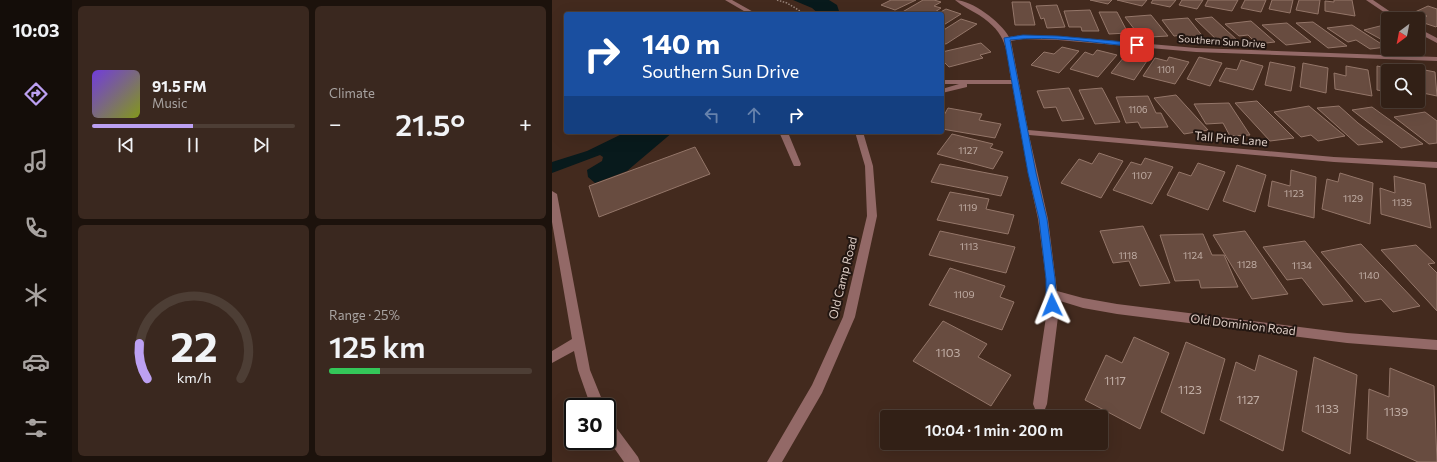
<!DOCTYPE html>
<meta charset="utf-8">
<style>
body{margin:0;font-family:Commissioner,sans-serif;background:#3a281f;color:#f1f3f6;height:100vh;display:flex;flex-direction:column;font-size:15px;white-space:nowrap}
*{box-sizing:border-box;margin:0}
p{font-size:13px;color:#a8a3a1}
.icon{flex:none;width:22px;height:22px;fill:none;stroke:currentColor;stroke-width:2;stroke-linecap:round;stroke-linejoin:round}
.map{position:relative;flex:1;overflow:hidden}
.details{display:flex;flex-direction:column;gap:6px;padding:6px;background:#1c120c;width:480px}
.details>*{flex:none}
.guide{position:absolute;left:12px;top:12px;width:380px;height:122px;border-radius:4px;box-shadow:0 4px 16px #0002,0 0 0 1px #4d3e35;background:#1a4fa0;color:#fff;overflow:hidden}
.needle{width:26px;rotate:212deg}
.tools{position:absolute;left:829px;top:12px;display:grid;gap:8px}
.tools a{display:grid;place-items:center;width:44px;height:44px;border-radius:4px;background:#322016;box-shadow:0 4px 16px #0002,0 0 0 1px #4d3e35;font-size:20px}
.speed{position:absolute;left:12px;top:398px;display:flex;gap:8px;font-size:20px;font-weight:700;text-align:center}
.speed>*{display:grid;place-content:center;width:52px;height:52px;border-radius:50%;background:#322016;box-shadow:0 4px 16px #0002,0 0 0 1px #4d3e35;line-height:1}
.speed .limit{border:2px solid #111;border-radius:6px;background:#fff;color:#111}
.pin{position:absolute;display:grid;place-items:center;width:34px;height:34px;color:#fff;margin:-17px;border-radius:8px;box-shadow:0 2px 6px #0006}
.me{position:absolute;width:44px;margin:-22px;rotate:358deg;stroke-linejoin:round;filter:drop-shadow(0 0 3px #0008)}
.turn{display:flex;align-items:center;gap:14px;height:84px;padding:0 12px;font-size:18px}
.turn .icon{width:52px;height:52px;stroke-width:2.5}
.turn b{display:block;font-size:28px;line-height:34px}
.lanes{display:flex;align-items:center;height:38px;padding:0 12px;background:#0003;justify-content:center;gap:20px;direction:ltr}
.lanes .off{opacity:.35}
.big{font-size:30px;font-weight:600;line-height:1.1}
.details .tile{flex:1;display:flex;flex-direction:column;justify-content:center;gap:6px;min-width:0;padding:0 14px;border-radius:6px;background:#3a281f}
.details .dial{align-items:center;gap:0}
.dial svg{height:104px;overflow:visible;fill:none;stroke:#4d3e35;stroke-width:7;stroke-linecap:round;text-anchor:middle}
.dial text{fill:#f1f3f6;stroke:none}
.song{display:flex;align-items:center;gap:12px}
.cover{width:48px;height:48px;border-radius:6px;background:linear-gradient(135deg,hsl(260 70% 55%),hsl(70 70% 35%))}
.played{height:4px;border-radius:2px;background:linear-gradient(90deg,#bca0f2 50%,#4d3e35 50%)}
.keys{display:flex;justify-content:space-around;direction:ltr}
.heat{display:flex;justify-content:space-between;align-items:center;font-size:22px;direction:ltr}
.charge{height:6px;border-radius:3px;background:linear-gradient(90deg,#34c759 25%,#4d3e35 0)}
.details .tiles{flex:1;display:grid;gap:6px;grid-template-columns:repeat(2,1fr)}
.trip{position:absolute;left:328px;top:410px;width:228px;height:40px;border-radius:4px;background:#322016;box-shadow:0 4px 16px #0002,0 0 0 1px #4d3e35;font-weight:600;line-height:40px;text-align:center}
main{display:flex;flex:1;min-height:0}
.tabs{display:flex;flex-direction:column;width:72px;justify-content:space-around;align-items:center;background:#140d09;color:#a8a3a1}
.tabs .icon{width:28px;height:28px}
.tabs .on{color:#bca0f2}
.tabs b{font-size:18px;color:#f1f3f6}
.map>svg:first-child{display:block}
.water{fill:#081a1c}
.building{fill:#684c40;stroke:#947669}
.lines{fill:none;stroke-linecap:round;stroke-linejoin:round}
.path-far1{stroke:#98847a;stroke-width:1.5;stroke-dasharray:1.5 1.5;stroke-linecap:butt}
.path{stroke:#98847a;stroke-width:2;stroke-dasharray:1.5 1.5;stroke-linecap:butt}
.minor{fill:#936967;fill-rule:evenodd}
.route{fill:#1a73e8;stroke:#114b97}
.labels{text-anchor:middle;stroke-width:4;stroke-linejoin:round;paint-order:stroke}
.far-number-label{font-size:9px;fill:#c1aea5}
.far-street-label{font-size:10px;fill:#dfcfc7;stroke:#221611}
.number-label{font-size:10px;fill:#c1aea5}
.street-label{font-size:12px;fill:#dfcfc7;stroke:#221611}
.near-number-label{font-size:12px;fill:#c1aea5}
</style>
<main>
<nav class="tabs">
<b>10:03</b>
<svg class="icon on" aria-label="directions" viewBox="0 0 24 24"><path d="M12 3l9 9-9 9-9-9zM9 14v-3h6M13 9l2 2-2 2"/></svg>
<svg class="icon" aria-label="music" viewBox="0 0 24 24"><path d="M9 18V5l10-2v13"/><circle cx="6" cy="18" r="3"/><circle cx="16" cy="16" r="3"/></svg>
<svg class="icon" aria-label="phone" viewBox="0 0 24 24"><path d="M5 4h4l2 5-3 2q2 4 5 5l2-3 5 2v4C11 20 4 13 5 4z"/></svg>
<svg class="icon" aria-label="climate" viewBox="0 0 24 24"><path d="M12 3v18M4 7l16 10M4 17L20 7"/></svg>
<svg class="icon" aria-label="car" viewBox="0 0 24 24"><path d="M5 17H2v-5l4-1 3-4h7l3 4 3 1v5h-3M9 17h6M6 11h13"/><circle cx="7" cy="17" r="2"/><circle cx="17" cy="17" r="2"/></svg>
<svg class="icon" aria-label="filters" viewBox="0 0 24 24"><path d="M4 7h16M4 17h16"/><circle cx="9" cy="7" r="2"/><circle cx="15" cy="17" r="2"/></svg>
</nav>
<section class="details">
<div class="tiles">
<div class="tile">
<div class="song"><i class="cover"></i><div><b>91.5 FM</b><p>Music</p></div></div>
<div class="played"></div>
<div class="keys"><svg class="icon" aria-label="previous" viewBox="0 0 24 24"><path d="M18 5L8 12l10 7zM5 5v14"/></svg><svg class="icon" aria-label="pause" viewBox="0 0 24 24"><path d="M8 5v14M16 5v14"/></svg><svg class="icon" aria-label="next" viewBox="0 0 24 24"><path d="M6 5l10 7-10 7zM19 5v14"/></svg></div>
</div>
<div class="tile"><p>Climate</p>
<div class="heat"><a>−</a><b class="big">21.5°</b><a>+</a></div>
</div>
<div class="tile dial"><svg viewBox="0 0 100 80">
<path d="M14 69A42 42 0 1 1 86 69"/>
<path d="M14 69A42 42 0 0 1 8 42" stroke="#bca0f2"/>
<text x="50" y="56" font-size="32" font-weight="700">22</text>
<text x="50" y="72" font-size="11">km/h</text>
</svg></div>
<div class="tile"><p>Range · 25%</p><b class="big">125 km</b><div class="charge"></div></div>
</div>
</section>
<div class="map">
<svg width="885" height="462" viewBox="0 0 885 462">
<rect width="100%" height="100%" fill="#432a1e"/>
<path class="water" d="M 241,0 L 277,0 L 285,5 L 288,14 L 267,14 L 260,8 Z
M 74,132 L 121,132 L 75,171 L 43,183 L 36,177 L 35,170 L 50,161 L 51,157 L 48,155 L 0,173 L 0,162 L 35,151 Z"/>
<path class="building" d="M 339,0 L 364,0 L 343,10 L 329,5 Z
M 371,0 L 382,0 L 389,2 L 382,6 L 389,8 L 380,14 L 347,14 Z
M 538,0 L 560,0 L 556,4 Z
M 565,0 L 595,0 L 590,6 Z
M 601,0 L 624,0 L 618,7 L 599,3 Z
M 630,0 L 651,0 L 645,9 L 627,5 Z
M 656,0 L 686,0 L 680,11 L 653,6 Z
M 693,0 L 714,0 L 709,12 L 689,8 Z
M 720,0 L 741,0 L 738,13 L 717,9 Z
M 747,0 L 768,0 L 766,14 L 744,10 Z
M 782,0 L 800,0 L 803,16 L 773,11 L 773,1 L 782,2 Z
M 460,2 L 478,2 L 483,25 L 463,25 Z
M 505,5 L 513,27 L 495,28 L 492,18 L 489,19 L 484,6 Z
M 876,6 L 885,9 L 885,26 L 884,27 L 866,21 L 875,16 L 863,12 Z
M 394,9 L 409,14 L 390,26 L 390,14 L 385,14 Z
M 538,10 L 547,31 L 530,31 L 529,27 L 517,27 L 512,11 Z
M 547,12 L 565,12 L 576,33 L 557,34 Z
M 599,15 L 616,36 L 598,37 L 592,29 L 583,30 L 573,17 Z
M 660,17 L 686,41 L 667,42 L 643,19 Z
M 636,18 L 652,38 L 635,39 L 632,35 L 622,36 L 610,20 Z
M 409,19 L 425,24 L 394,44 L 390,43 L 390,31 Z
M 699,21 L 723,42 L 705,44 L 696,35 L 687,36 L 673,24 Z
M 761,22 L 795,46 L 776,48 L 744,23 Z
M 735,23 L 759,42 L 734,45 L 710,25 Z
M 800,25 L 834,47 L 818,49 L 804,40 L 796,42 L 775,28 Z
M 832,25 L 836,27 L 836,43 L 812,30 Z
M 429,43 L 439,52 L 428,55 L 431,58 L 397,67 L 390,60 L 390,52 Z
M 510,47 L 527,51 L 507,73 L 479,65 L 492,52 L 502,54 Z
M 545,50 L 565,55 L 546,77 L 518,69 L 533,52 L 541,55 Z
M 576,52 L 597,58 L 582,80 L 559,73 Z
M 617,57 L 637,62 L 623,84 L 591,76 L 603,58 L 615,61 Z
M 647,57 L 670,63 L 658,86 L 635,79 Z
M 689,60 L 711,66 L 701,90 L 667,81 L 674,68 L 685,70 Z
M 718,62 L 743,67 L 739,91 L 713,85 Z
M 751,63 L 776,68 L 774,93 L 748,87 Z
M 794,66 L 816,70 L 820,96 L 783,89 L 782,73 L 794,76 Z
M 825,66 L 849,71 L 836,71 L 836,92 L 825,90 Z
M 858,67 L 883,72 L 885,96 L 866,92 L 866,71 L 858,71 Z
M 517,88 L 532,119 L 510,121 L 504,107 L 492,108 L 485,91 Z
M 550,88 L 568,122 L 543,124 L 527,90 Z
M 624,95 L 656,130 L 632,134 L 602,98 Z
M 596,96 L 604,113 L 609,113 L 616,127 L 589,128 L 586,122 L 574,123 L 564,97 Z
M 705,101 L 742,138 L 718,141 L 683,103 Z
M 677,103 L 698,135 L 678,136 L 671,123 L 654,124 L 642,104 Z
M 757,106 L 793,136 L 766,141 L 759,135 L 749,137 L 722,112 Z
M 787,106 L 806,123 L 831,142 L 806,145 L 765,108 Z
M 820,107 L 871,144 L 849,148 L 800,110 Z
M 396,108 L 430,114 L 427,120 L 449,124 L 443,138 L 390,129 L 390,119 Z
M 873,112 L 885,121 L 885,143 L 877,144 L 842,117 Z
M 400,134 L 441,144 L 438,148 L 451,152 L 441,169 L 385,154 Z
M 143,147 L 158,174 L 47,217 L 37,186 Z
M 547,153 L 571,161 L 549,198 L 509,183 L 527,159 L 540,164 Z
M 593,158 L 621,167 L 600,204 L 561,190 L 579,162 L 589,165 Z
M 646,163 L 673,172 L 656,210 L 615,195 L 627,172 L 639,176 Z
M 388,164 L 456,177 L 449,196 L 379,182 Z
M 685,165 L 714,175 L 703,212 L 671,201 Z
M 739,170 L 764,177 L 762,218 L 716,206 L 720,181 L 738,186 Z
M 788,173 L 821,183 L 818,224 L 770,209 L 775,179 L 786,182 Z
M 842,176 L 873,184 L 879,228 L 829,214 L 828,188 L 843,193 Z
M 398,192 L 437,199 L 434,209 L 462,215 L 456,234 L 385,220 Z
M 591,226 L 618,283 L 588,286 L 577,261 L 561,263 L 548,231 Z
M 388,231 L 463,247 L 454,273 L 377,255 Z
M 693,231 L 736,294 L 700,299 L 661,235 Z
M 651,234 L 660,255 L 672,255 L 686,287 L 649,288 L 647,280 L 623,281 L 608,235 Z
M 753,241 L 801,301 L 771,305 L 750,278 L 735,280 L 711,247 Z
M 809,244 L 868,306 L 841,312 L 829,299 L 813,302 L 769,252 Z
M 864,245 L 883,263 L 876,264 L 885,273 L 885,311 L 829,250 Z
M 398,268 L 453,286 L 448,297 L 462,302 L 450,330 L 377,305 Z
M 391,321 L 435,344 L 426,357 L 459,375 L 439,406 L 361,361 Z
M 582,337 L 617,353 L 588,429 L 533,400 L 554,355 L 570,363 Z
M 634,342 L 673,359 L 652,434 L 609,412 Z
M 707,355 L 745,371 L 731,451 L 668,420 L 684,362 L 703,371 Z
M 762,357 L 805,375 L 798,454 L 750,431 Z
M 838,368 L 882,386 L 885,462 L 866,462 L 815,439 L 817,389 L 837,397 Z"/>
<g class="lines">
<path class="path-far1" d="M 225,0 L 235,3 L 253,14"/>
<path class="path" d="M 188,132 L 218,134"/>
<path class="minor" d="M 173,0 L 180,0 L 205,14 L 197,14 Z
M 403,0 C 420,0 449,22 457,37 L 471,35 L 506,36 L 644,48 L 885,57 L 885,61 L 644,52 L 506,40 L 471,39 L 459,41 L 476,130 L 782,157 L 885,162 L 885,168 L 782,162 L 477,135 L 496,219 L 505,291 L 531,298 L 565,304 L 795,333 L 885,340 L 885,350 L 795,343 L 565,314 L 531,308 L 505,300 L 506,317 L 495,404 L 493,409 L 488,410 L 483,409 L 481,404 L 494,317 L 494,279 L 486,219 L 476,173 L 460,84 L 415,84 L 415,87 L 390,93 L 390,89 L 407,84 L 390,84 L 390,80 L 459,80 C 454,49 456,34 427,15 C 419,10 410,6 403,0 Z
M 814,0 L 821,0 L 849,19 L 842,19 Z
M 866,28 L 885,38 L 885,43 L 866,33 Z
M 230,132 L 240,132 L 237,135 L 249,164 L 248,166 L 242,166 L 241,164 L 228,134 Z
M 303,132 L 311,132 L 321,166 L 325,216 L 303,317 L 270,393 L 230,462 L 215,462 L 260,385 L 291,317 L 315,216 L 313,166 Z
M 0,191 L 5,194 L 38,370 L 53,407 L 39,407 L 26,370 L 22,351 L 0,363 L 0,351 L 20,339 L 0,222 Z
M 55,420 L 60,422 L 86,457 L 88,462 L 72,462 L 55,438 Z"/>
</g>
<path class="route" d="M 471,35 L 506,36 L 585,43 L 588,45 L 585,47 C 543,43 500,35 458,40 L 484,173 L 495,219 L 503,279 L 505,305 L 503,308 L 500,310 L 496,308 L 494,305 L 494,279 L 487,219 L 476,173 L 452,38 Z"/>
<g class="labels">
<g class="far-number-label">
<text x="614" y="73">1101</text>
<text x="586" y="113">1106</text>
</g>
<g class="far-street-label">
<text transform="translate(670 41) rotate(4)" y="4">Southern Sun Drive</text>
</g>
<g class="number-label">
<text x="416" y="154">1127</text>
<text x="590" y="179">1107</text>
<text x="742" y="197">1123</text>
<text x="801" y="202">1129</text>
<text x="850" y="206">1135</text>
<text x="416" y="211">1119</text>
<text x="417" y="250">1113</text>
<text x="576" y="259">1118</text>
<text x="641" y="259">1124</text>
<text x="695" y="268">1128</text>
<text x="750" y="269">1134</text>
<text x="817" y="279">1140</text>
<text x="412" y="298">1109</text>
</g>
<g class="street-label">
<text transform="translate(679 139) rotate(5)" y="4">Tall Pine Lane</text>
<text transform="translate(291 278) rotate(-76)" y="4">Old Camp Road</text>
<text transform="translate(691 325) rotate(7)" y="4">Old Dominion Road</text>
</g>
<g class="near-number-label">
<text x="396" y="357">1103</text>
<text x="563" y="385">1117</text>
<text x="638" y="394">1123</text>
<text x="696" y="404">1127</text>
<text x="775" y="413">1133</text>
<text x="844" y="416">1139</text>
</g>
</g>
</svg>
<div class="tools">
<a><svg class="needle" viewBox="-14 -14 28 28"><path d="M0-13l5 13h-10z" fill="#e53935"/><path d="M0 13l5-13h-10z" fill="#a8a3a1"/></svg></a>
<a><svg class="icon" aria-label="search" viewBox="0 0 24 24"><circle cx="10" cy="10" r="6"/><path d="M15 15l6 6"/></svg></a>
</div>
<div class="speed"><div class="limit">30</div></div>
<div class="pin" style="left:585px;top:45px;background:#d93025"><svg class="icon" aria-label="arrive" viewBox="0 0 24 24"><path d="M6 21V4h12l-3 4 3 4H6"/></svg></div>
<svg class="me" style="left:500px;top:305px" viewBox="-20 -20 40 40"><path d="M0-17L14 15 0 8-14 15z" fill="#1a73e8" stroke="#fff" stroke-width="4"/></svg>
<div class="trip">10:04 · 1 min · 200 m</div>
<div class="guide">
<div class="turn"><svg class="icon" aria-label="right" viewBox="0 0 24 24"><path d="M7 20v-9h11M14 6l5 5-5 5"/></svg><div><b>140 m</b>Southern Sun Drive</div></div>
<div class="lanes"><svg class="icon off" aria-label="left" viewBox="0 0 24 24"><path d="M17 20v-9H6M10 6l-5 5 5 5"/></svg><svg class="icon off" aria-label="ahead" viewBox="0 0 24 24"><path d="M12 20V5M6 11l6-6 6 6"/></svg><svg class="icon" aria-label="right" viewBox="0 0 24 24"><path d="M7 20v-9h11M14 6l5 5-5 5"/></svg></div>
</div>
</div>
</main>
